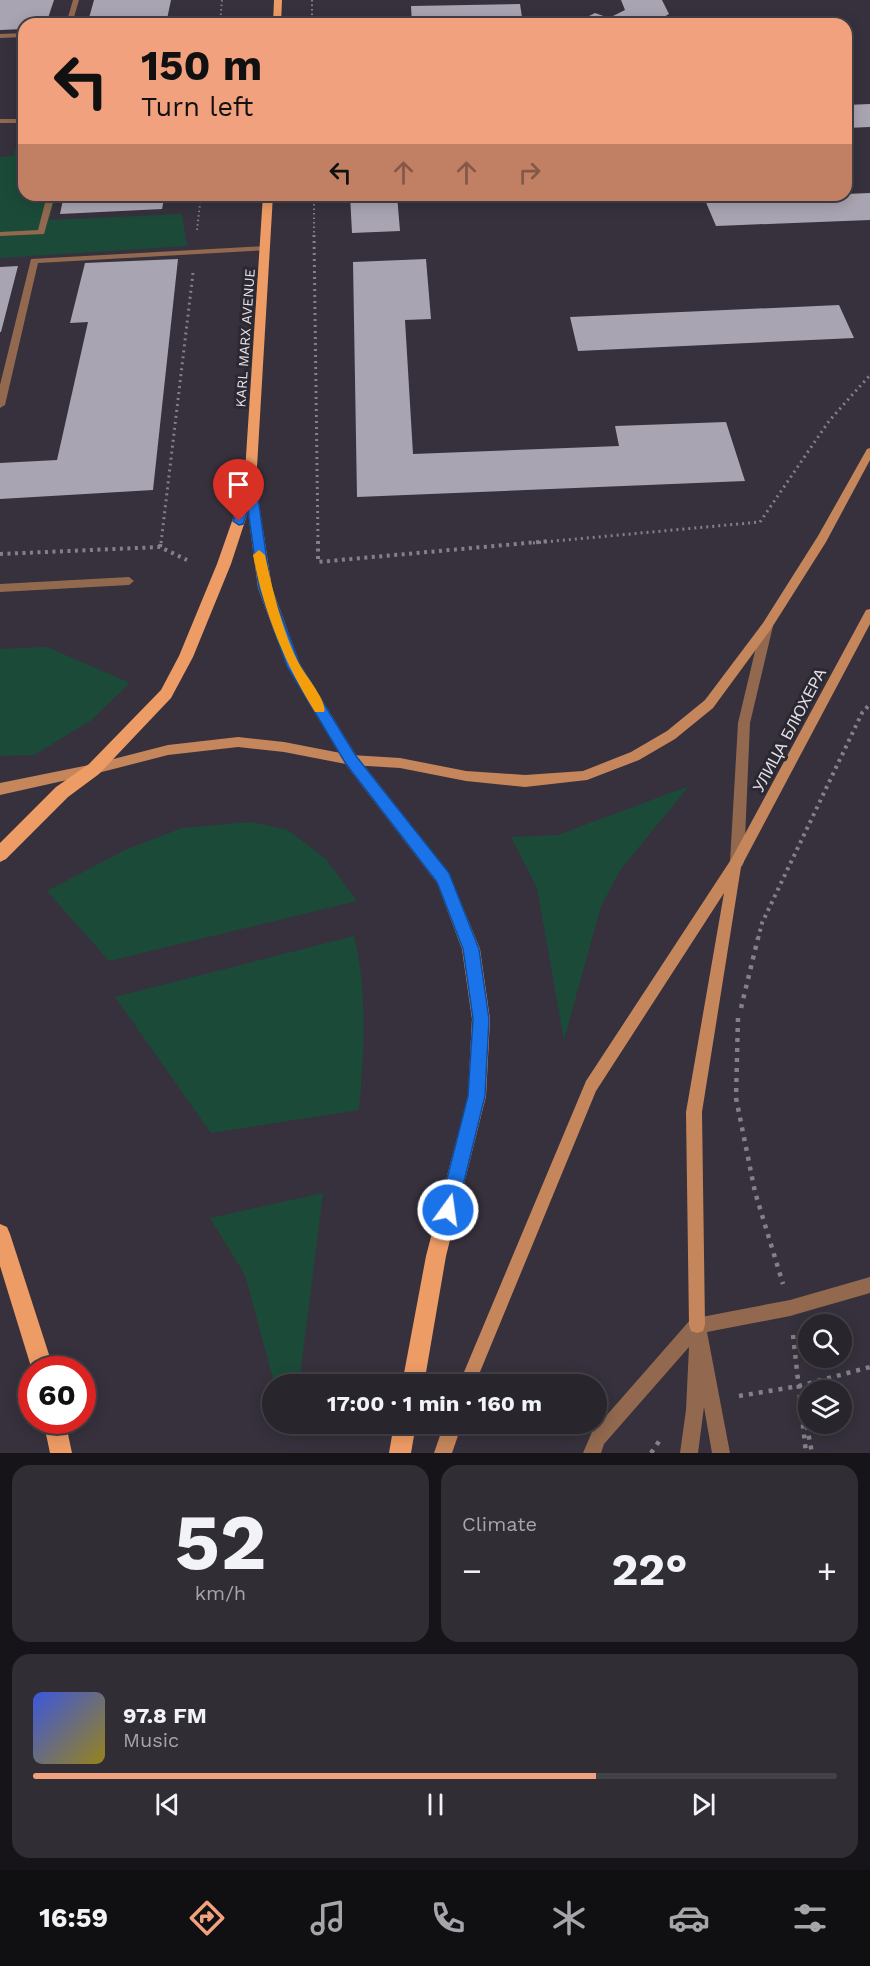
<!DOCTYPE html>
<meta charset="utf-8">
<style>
body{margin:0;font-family:"Work Sans",sans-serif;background:#302d35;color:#f1f3f6;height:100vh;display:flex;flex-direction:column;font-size:22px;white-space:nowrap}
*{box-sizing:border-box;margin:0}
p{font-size:20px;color:#a5a5aa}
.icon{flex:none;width:33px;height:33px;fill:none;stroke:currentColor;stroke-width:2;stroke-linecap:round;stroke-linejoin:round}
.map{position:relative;height:1453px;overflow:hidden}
.drawer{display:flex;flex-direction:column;gap:12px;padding:12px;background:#161419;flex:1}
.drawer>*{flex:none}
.banner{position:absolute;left:18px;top:18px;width:834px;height:183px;border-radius:18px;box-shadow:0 3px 15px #0003,0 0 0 2px #444249;background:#f2a17e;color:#111;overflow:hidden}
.controls{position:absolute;left:798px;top:1314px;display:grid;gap:12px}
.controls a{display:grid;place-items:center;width:54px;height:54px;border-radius:50%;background:#28252d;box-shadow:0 3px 15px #0003,0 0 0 2px #444249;font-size:30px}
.speed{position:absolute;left:18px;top:1356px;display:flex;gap:12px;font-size:30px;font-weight:700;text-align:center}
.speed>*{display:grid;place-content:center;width:78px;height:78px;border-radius:50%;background:#28252d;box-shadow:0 3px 15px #0003,0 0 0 2px #444249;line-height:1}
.speed .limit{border:9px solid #d22;background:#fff;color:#111}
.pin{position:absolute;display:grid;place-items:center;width:51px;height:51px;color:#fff;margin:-62px -26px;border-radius:50% 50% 50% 0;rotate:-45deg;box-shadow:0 0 6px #0007}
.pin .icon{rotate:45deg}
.me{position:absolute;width:66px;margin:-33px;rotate:14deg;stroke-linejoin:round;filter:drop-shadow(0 0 4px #0008)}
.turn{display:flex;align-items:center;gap:21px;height:126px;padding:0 24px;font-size:27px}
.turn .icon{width:78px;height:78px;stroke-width:2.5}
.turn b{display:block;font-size:42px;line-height:51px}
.lanes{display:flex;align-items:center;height:57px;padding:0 24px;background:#0003;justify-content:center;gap:30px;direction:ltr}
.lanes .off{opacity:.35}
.big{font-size:45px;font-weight:700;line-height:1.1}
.drawer .tile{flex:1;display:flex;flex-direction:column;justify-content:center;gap:9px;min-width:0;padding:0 21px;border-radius:18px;background:#302d35}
.drawer .dial{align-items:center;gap:0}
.dial b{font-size:78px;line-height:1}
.song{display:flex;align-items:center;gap:18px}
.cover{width:72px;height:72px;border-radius:9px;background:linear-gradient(135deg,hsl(230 70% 55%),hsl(50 70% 35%))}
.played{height:6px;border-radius:3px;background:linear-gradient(90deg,#f2a17e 70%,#444249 70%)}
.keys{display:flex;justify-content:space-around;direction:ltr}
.heat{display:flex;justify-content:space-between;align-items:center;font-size:33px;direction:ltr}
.drawer .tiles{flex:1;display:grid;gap:12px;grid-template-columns:1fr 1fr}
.tile:last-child{grid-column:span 2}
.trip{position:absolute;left:262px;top:1374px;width:345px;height:60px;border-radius:30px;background:#28252d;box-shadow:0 3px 15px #0003,0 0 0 2px #444249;font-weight:700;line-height:60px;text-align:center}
.tab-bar{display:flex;height:96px;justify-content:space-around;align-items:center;background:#100f12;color:#a5a5aa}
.tab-bar .icon{width:42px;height:42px}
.tab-bar .active{color:#f2a17e}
.tab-bar b{font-size:27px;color:#f1f3f6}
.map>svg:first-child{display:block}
.green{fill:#1b4b38}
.building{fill:#a9a4b1}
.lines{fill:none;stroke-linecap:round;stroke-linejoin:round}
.path-far3{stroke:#838089;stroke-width:2;stroke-dasharray:1.5 3;stroke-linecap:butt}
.path-far2{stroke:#838089;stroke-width:3;stroke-dasharray:2 4;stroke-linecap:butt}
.path-far1{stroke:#838089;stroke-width:4;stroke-dasharray:3 4.5;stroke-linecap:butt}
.path{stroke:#838089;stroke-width:4.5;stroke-dasharray:4 6;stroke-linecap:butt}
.service{fill:#92694f;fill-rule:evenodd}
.minor{fill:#92694f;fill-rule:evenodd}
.tertiary{fill:#92694f;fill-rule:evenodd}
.secondary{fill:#c6865c;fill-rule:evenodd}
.primary{fill:#ee9c65;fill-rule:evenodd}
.route{fill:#1a73e8;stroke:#114b97;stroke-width:1.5}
.slow{fill:#f59e0b}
.labels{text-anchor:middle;stroke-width:6;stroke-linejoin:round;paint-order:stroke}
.far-street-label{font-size:14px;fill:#e3e1e8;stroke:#2b2832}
.street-label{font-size:16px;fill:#e3e1e8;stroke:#2b2832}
</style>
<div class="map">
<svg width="870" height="1453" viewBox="0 0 870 1453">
<rect width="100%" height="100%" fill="#36313c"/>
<path class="green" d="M 18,140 L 24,141 L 24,195 L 57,195 L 49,220 L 182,214 L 187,246 L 0,258 L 0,157 L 13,156 Z
M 47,647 L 130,683 L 90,721 L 34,755 L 0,756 L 0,649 Z
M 689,786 L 621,869 L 601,906 L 564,1040 L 537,888 L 511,837 L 558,835 Z
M 251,822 L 288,830 L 326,859 L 357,901 L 109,961 L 47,891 L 125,850 L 182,828 Z
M 354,936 C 368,993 364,1052 359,1110 L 211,1133 L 115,997 Z
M 323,1193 L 299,1384 L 274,1382 L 245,1275 L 210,1218 Z"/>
<path class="building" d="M 0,0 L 54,0 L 46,24 L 24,24 L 24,29 L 0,30 Z
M 94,0 L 171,0 L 166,24 L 124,24 L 126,17 L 89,18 Z
M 621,0 L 662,0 L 669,14 L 655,22 L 658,24 L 591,24 L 581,20 L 595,13 L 609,18 L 625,10 Z
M 520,4 L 523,24 L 412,24 L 411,6 Z
M 870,104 L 870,127 L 846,128 L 846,105 Z
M 870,193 L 870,220 L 741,225 L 716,226 L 705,200 Z
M 64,195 L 170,195 L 170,199 L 164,199 L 162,209 L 60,214 Z
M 350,195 L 397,195 L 400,231 L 352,233 Z
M 178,259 L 153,490 L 0,499 L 0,463 L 57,460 L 88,322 L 70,323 L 85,263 Z
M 426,259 L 431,319 L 405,320 L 413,454 L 619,446 L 615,426 L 726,422 L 745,481 L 357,497 L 353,262 Z
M 18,266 L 1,332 L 0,332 L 0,267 Z
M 839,305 L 854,338 L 578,351 L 570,317 Z"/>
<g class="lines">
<path class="path-far3" d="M 312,0 L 312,24
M 220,24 L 222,0
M 314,195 L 314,237
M 197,230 L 201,195"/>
<path class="path-far2" d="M 314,235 L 318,543
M 161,543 L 193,273
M 533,543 L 760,522 L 829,421 L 870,375"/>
<path class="path-far1" d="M 318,541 L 318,562 L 549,541
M 160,547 L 161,541
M 0,554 L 160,547 L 187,560
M 758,939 L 762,923 L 862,713 L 870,704"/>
<path class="path" d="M 741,1008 L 758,938
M 738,1018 L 736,1098 L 755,1192 L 783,1284
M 793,1335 L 806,1453
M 739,1396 L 799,1386 L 870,1367
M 805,1416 L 812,1453
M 651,1453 L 662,1437"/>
<path class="service" d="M 73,0 L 79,0 L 72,24 L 66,24 Z
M 24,33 L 24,37 L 0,38 L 0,34 Z
M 0,119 L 24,119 L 24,123 L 0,123 Z
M 47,195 L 55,195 L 44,234 L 0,236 L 0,232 L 38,230 Z
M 266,246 L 269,246 L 269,250 L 38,263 L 5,405 L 0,408 L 0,385 L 31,259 Z
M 129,577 L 134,581 L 129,585 L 0,592 L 0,584 Z"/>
<path class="minor" d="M 870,1277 L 870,1293 L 790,1316 L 707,1332 L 730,1453 L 712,1453 L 704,1407 L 698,1453 L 680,1453 L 686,1410 L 689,1347 L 604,1444 L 601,1453 L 583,1453 L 592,1432 L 691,1319 L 790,1300 Z"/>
<path class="tertiary" d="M 767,622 L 773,626 L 750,723 L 744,862 L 742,866 L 737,868 L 732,866 L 730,862 L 738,723 L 761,626 Z"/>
<path class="secondary" d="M 870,448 L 870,460 L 826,542 L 771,629 L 713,708 L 675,739 L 639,760 L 587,780 L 525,787 L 466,781 L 400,768 L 351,765 L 284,752 L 238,747 L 168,755 L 94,774 L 0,795 L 0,783 L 94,764 L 168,745 L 238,737 L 284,742 L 351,755 L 400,758 L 466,771 L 525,775 L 583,771 L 631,752 L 667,731 L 705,700 L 763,623 L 818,536 L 867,449 Z
M 870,609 L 870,624 L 741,867 L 702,1112 L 705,1325 L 703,1331 L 697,1333 L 691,1331 L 689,1325 L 686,1112 L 724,893 L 596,1091 L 475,1384 L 459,1384 L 586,1081 L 732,858 L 866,610 Z
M 444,1424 L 462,1424 L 452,1453 L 434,1453 Z"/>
<path class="primary" d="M 274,0 L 282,0 L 281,24 L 273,24 Z
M 263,195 L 273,195 L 256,484 L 272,588 L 300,664 L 356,755 L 449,873 L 480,949 L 490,1019 L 486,1096 L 446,1256 L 424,1384 L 402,1384 L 426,1256 L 468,1096 L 472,1019 L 462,949 L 437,883 L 346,765 L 287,666 L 258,588 L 248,512 L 231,564 L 193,657 L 171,698 L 99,774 L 68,797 L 6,859 L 0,862 L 0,843 L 56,787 L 89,764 L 161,690 L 179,656 L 217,564 L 244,487 Z
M 0,1224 L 7,1227 L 10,1234 L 54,1370 L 32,1370 L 0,1266 Z
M 43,1420 L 65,1420 L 72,1453 L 50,1453 Z
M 394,1424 L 416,1424 L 411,1453 L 389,1453 Z"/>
</g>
<path class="route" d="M 250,480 L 256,484 L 271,588 L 300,665 L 356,756 L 449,873 L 479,949 L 489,1019 L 485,1096 L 457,1210 L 454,1217 L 448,1219 L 441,1217 L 439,1210 L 468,1096 L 473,1019 L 463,949 L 437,882 L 346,764 L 287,666 L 259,588 L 248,510 L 243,524 L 239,525 L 233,521 L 245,484 Z"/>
<path class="slow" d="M 259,550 L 265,555 C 272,588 284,638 301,667 C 307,677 328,703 324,712 L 315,712 C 284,662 264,613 253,555 Z"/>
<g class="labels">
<g class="far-street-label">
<text transform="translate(245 338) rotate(-86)" y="5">KARL MARX AVENUE</text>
</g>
<g class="street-label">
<text transform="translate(789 730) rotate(-62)" y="6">УЛИЦА БЛЮХЕРА</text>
</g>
</g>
</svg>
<div class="controls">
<a><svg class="icon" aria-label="search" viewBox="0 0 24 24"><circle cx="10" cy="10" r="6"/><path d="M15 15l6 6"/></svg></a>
<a><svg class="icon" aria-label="layers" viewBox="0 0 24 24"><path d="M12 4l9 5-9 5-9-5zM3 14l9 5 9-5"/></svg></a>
</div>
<div class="speed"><div class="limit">60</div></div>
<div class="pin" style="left:239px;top:521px;background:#d93025"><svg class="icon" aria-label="arrive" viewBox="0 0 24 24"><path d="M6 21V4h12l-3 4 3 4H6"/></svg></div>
<svg class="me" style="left:448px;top:1210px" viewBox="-20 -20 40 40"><circle r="17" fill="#1a73e8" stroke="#fff" stroke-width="3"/><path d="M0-11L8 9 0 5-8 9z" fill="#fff"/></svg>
<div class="trip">17:00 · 1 min · 160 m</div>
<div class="banner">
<div class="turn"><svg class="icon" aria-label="left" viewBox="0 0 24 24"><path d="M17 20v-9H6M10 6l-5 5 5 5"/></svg><div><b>150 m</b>Turn left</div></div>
<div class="lanes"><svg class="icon" aria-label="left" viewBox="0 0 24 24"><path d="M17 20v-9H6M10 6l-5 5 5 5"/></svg><svg class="icon off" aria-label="ahead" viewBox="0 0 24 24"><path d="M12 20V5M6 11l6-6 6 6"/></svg><svg class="icon off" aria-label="ahead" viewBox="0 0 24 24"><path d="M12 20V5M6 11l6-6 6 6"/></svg><svg class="icon off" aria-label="right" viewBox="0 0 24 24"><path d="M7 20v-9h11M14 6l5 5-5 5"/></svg></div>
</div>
</div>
<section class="drawer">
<div class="tiles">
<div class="tile dial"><b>52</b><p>km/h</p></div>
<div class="tile"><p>Climate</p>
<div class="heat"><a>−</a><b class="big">22°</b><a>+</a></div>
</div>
<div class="tile">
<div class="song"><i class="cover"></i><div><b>97.8 FM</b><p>Music</p></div></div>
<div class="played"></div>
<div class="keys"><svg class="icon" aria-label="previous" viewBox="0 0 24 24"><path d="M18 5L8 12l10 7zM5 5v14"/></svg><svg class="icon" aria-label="pause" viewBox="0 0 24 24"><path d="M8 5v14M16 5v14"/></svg><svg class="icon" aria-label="next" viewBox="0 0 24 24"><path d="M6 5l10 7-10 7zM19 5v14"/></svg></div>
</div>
</div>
</section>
<nav class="tab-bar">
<b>16:59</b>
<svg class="icon active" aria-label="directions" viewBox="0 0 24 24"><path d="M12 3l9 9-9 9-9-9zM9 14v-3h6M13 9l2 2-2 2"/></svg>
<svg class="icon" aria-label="music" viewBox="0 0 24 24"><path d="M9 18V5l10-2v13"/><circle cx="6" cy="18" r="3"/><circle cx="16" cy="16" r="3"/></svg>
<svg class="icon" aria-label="phone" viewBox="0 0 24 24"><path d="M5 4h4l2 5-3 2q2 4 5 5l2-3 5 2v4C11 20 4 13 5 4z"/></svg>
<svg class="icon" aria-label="climate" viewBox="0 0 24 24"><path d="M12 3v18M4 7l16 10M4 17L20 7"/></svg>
<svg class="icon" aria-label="car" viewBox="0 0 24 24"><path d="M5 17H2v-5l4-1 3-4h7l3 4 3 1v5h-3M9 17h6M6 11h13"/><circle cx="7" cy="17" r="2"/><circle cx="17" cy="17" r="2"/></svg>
<svg class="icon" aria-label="filters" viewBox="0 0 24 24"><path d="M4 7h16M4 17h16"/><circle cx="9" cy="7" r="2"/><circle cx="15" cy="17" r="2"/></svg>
</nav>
